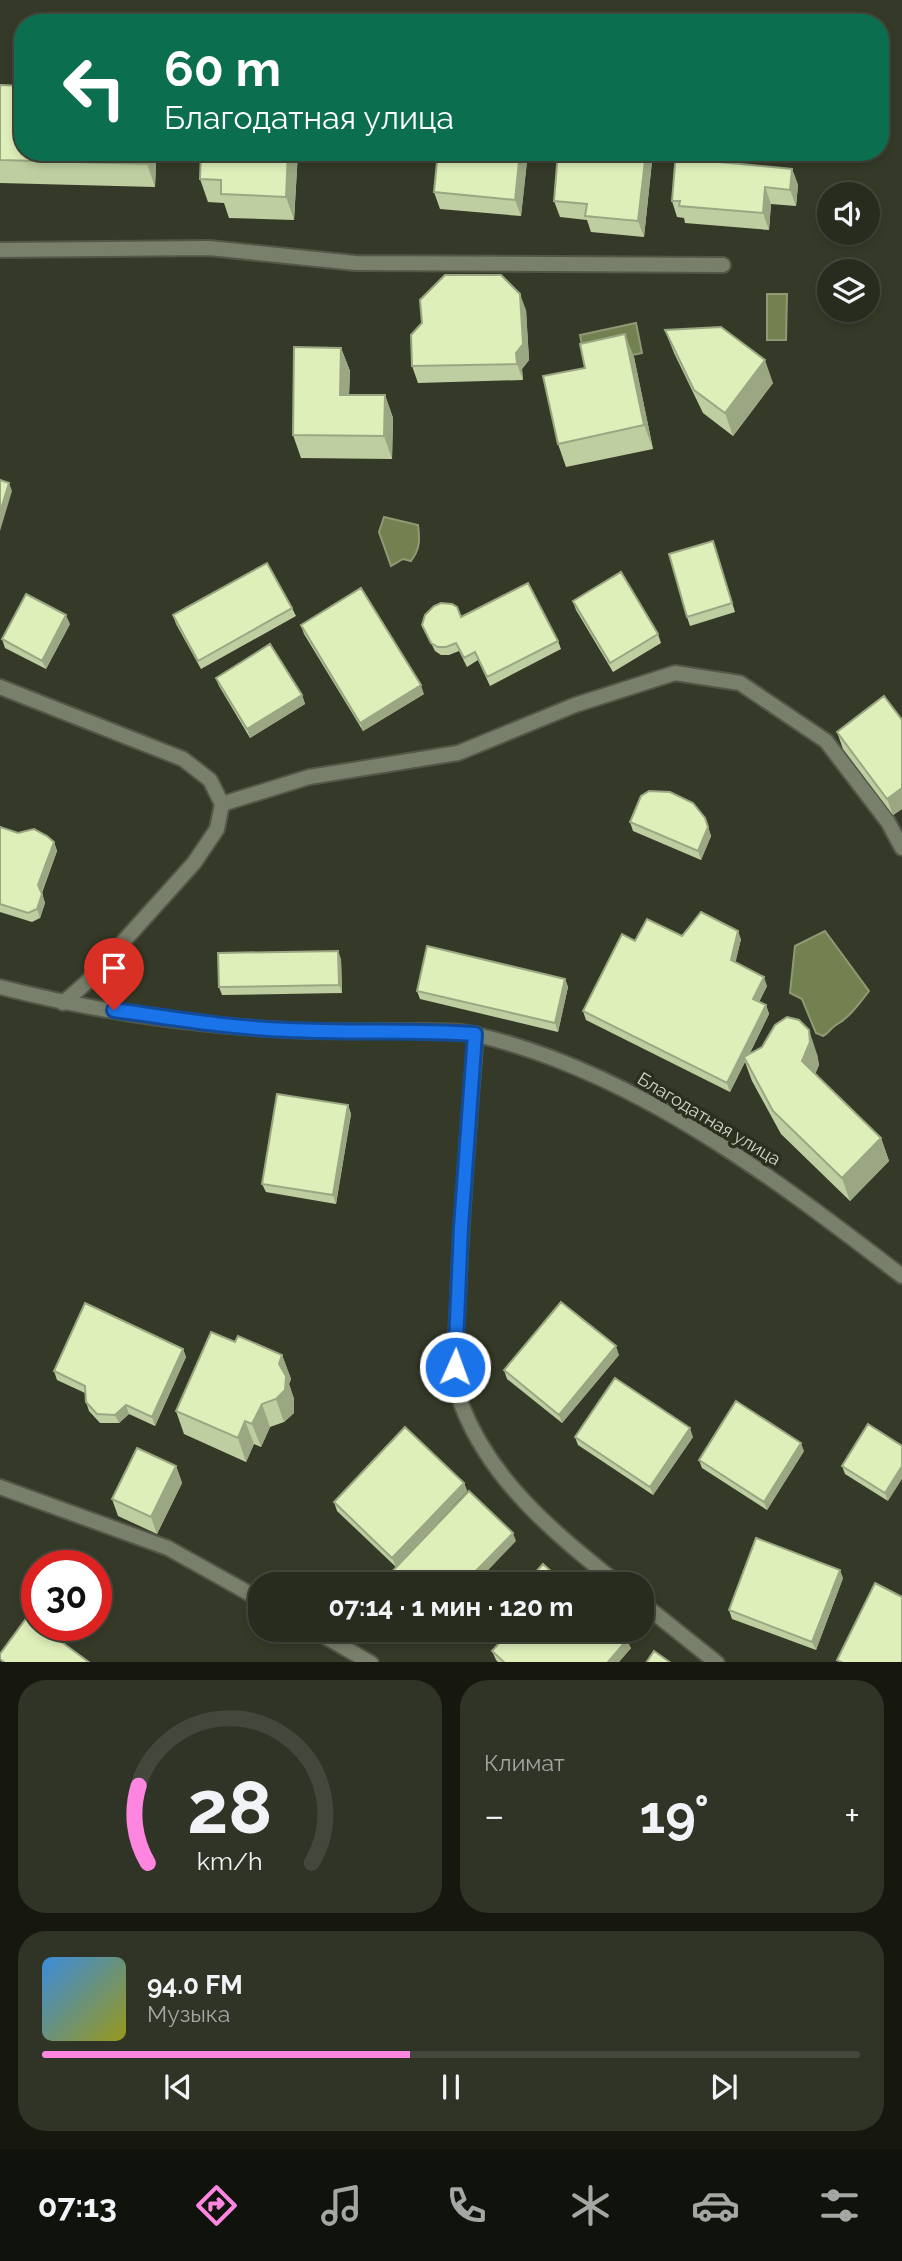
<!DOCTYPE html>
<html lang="ru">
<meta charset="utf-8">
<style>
body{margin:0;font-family:Raleway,sans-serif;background:#303427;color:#f1f3f6;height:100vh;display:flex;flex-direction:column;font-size:26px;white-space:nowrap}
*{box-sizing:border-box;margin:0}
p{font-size:23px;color:#a5a7a4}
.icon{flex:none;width:38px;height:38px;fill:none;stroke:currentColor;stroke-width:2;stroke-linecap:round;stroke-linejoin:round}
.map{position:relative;height:1662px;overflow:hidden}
.sheet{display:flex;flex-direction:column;gap:18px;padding:18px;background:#161810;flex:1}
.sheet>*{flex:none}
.guide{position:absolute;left:14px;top:14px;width:875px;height:147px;border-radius:28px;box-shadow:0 4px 10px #0003,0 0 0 2px #44483c;background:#0b6e4f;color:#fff;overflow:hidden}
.fabs{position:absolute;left:817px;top:182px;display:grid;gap:14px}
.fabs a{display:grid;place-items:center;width:63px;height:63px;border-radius:50%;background:#282c1e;box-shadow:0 4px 10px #0003,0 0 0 2px #44483c;font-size:35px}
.speed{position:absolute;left:21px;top:1550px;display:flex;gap:14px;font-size:35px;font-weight:700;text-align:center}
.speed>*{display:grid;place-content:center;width:91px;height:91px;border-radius:50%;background:#282c1e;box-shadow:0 4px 10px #0003,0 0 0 2px #44483c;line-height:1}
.speed .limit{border:10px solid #d22;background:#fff;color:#111}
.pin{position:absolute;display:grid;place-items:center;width:60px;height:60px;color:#fff;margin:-72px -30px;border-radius:50% 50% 50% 0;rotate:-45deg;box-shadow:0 0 7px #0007}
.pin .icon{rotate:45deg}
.me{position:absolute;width:77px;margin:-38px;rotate:2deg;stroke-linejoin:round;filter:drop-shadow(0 0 5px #0008)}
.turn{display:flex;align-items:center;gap:24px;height:147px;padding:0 35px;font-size:32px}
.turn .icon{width:91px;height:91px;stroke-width:2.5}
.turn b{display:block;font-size:49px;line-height:60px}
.big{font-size:52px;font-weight:700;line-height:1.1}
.sheet .card{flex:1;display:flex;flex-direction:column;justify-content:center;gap:10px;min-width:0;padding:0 24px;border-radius:28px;background:#303427}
.sheet .dial{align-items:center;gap:0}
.dial svg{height:182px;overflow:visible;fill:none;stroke:#44483c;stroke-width:7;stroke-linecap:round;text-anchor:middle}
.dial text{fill:#f1f3f6;stroke:none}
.song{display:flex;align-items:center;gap:21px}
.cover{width:84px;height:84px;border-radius:10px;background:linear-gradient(135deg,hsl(210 70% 55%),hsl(60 70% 35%))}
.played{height:7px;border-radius:4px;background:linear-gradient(90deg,#fe86e0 45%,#44483c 45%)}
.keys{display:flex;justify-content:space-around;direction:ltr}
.heat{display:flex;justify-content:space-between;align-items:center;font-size:38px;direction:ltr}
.sheet .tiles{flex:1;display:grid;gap:18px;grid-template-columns:1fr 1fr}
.card:last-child{grid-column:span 2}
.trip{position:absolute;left:248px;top:1572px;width:406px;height:70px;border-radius:28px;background:#282c1e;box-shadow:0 4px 10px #0003,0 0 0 2px #44483c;font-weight:700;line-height:70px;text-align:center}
.tabs{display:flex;height:112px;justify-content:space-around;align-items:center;background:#10120c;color:#a5a7a4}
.tabs .icon{width:49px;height:49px}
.tabs .selected{color:#fe86e0}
.tabs b{font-size:32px;color:#f1f3f6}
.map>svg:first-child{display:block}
.water{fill:#738150;stroke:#8f9a74;stroke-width:2}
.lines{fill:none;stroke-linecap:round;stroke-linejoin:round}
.service-casing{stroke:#525748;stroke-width:18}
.minor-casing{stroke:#525748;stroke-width:18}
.service{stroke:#787f6a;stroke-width:14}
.minor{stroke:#787f6a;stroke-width:14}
.wall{fill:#bfcea0}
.shaded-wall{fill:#9ba782}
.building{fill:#deefba;stroke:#9ba782;stroke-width:2}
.route-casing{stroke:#114b97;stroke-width:18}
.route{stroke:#1a73e8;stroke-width:12}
.labels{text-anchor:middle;stroke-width:7;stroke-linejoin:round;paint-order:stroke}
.street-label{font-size:18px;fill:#d0d4c9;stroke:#2b301e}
</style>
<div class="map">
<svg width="902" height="1663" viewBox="0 0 902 1663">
<rect width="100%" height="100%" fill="#353a28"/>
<path class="water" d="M 767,294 L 787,294 L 786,340 L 767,340 Z
M 636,323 L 642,353 L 586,365 L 580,335 Z
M 384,517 L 418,525 C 420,540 420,549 411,561 L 403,559 L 391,566 L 379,532 Z
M 825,931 L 869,991 C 859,1004 850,1017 836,1025 C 830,1029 829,1033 823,1036 L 816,1033 L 802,999 L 790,993 L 795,946 Z"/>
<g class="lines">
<g class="service-casing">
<path id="service" d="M 222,804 L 309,777 L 458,753 L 575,705 L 675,673 L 740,683 L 826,741 L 888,822 L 902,848"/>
</g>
<g class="minor-casing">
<path id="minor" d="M 0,250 L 209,248 L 355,263 L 723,265
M 0,687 L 183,759 L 210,780 L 222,804 L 217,829 L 194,863 L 87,982 L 63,1003
M 0,987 C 93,1011 191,1025 287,1030 C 329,1032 372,1031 414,1031 C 434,1031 458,1030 477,1035 C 636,1072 775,1179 902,1276
M 476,1034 C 469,1123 461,1211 458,1300 C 457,1334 450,1374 462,1406 C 492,1483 556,1534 618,1584
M 0,1487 L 168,1548 L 261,1600
M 642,1603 L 717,1663
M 312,1629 L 371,1663"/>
</g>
<use href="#service" class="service"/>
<use href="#minor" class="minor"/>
</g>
<path class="wall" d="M 0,85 L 23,152 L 175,152 L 174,163 L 156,163 L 155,187 L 0,183 Z
M 298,152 L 294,220 L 229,218 L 224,203 L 208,202 L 200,179 Z
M 528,152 L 521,216 L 440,209 L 434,192 Z
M 653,152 L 644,237 L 591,232 L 587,220 L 560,217 L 554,201 Z
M 717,160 L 716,162 L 792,169 L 798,185 L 796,206 L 771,204 L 769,230 L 685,223 L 684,218 L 677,217 L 672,201 Z
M 526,310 L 529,360 L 522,369 L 523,380 L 418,383 L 412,366 Z
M 665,330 L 773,383 L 733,436 L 703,413 L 674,353 Z
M 341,348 L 350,371 L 349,395 L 385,395 L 393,418 L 392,459 L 301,458 L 293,435 Z
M 634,357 L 653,449 L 566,467 L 558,444 Z
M 716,549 L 735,612 L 690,626 L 687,617 Z
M 573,601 L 658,634 L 661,643 L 613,672 L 576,610 Z
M 292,608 L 296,616 L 201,669 L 176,624 L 173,615 Z
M 461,617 L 558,641 L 561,649 L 490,686 L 478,660 L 467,667 L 459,651 L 449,655 L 441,655 L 435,651 L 422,625 Z
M 70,624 L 46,669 L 5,648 L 2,639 Z
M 301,625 L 424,694 L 363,731 L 304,634 Z
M 216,678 L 302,695 L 305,704 L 250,738 L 219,686 Z
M 902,720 L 902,809 L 893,815 L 843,749 L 837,732 Z
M 705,818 L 711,836 L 701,860 L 633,831 L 630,822 Z
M 0,827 L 18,833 L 54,842 L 57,851 L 42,893 L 45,903 L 40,918 L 32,922 L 0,912 Z
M 682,936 L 741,939 L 735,963 L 767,986 L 759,1002 L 766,1005 L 769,1014 L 749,1055 L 817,1054 L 819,1065 L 815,1074 L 881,1138 L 889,1161 L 850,1201 L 781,1134 L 752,1081 L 745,1062 L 730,1092 L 586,1020 L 583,1011 L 635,941 Z
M 341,959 L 342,993 L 222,995 L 219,987 Z
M 565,979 L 568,987 L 558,1032 L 420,999 L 417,991 Z
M 348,1105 L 351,1114 L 336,1204 L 266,1192 L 262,1184 Z
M 235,1342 L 282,1355 L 291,1379 L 289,1384 L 294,1399 L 294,1413 L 284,1422 L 270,1427 L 261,1447 L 254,1444 L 246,1462 L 184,1434 L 176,1411 Z
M 183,1349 L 186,1357 L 155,1426 L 129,1414 L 119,1423 L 100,1423 L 89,1411 L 86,1402 L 85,1393 L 57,1380 L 54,1371 Z
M 619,1355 L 562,1423 L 507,1379 L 504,1370 Z
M 868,1424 L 888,1501 L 845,1474 L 842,1466 Z
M 575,1437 L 693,1437 L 653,1495 L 578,1445 Z
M 804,1451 L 767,1510 L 702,1468 L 699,1460 Z
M 176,1466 L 182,1483 L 157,1534 L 118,1516 L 112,1499 Z
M 464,1483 L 467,1491 L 396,1567 L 337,1511 L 334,1502 Z
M 843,1578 L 816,1650 L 732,1619 L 729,1610 Z
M 631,1648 L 618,1663 L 499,1663 L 496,1660 L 492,1651 Z"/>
<path class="shaded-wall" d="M 147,152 L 153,152 L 156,163 L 155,187 L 147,164 Z
M 171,152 L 175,152 L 174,163 Z
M 288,152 L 298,152 L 294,220 L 286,197 Z
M 520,152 L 528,152 L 521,216 L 515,200 Z
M 646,152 L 653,152 L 644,237 L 638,221 Z
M 710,152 L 714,152 L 717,160 L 715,178 L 709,161 Z
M 792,169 L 798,185 L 796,206 L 790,190 Z
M 765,187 L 771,204 L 769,230 L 763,213 Z
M 520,294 L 526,310 L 529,360 L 522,369 L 523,380 L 517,364 L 516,353 Z
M 625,334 L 634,357 L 653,449 L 644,425 Z
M 341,348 L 350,371 L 348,418 L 340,395 Z
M 765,360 L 773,383 L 733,436 L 725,413 Z
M 385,395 L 393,418 L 392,459 L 384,436 Z
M 9,483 L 12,491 L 0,531 L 0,512 Z
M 66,615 L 70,624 L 46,669 L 42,661 Z
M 421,685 L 424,694 L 363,731 L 360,723 Z
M 302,695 L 305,704 L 250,738 L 247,729 Z
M 902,788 L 902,809 L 893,815 L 887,799 Z
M 708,827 L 711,836 L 701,860 L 698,851 Z
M 54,842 L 57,851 L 41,894 L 38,885 Z
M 42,894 L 45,903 L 40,918 L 37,909 Z
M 738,931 L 741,939 L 734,969 L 731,960 Z
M 338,951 L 341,959 L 342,993 L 339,985 Z
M 764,977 L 767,986 L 756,1008 L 753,999 Z
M 565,979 L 568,987 L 558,1032 L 555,1023 Z
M 766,1005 L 769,1014 L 746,1061 L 744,1057 L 745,1062 L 730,1092 L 727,1083 Z
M 809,1030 L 817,1054 L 819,1065 L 811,1084 L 802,1061 Z
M 348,1105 L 351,1114 L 336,1204 L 333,1195 Z
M 881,1138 L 889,1161 L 850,1201 L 842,1178 Z
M 616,1346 L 619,1355 L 562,1423 L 559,1415 Z
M 183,1349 L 186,1357 L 155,1426 L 152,1417 Z
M 282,1355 L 291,1379 L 289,1384 L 294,1399 L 294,1413 L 284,1422 L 276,1399 L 279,1364 Z
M 262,1404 L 270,1427 L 261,1447 L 252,1424 Z
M 126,1405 L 129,1414 L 119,1423 L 115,1415 Z
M 245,1421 L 254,1444 L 246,1462 L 238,1438 Z
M 690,1428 L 693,1437 L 653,1495 L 650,1487 Z
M 801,1443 L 804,1451 L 767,1510 L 764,1502 Z
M 176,1466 L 182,1483 L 157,1534 L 151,1517 Z
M 902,1466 L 902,1479 L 888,1501 L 885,1493 Z
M 464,1483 L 467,1491 L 396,1567 L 392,1558 Z
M 513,1533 L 516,1541 L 475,1584 L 463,1584 Z
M 840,1570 L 843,1578 L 816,1650 L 812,1642 Z
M 627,1640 L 631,1648 L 618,1663 L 607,1663 Z"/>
<path class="building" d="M 0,85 L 23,86 L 23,152 L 147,152 L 147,164 L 0,160 Z
M 201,152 L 288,152 L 286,197 L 221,194 L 221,180 L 200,179 Z
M 438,152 L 520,152 L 515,200 L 434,192 Z
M 558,152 L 646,152 L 638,221 L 585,216 L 587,204 L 554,201 Z
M 676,152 L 710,152 L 709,161 L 792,169 L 790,190 L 765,187 L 763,213 L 679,206 L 680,201 L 672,201 Z
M 445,275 L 501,275 L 520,294 L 523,344 L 516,353 L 517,364 L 412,366 L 411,335 L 422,323 L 420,300 Z
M 721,327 L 765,360 L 725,413 L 694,390 L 665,330 Z
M 625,334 L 644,425 L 558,444 L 543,376 L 585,368 L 580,344 Z
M 294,347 L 341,348 L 340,395 L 385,395 L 384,436 L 293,435 Z
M 0,480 L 9,483 L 0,512 Z
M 713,541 L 732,603 L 687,617 L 669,554 Z
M 267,563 L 292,608 L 198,661 L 173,615 Z
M 621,572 L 658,634 L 610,663 L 573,601 Z
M 528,583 L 558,641 L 487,677 L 475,652 L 464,658 L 456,643 L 446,647 L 438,647 L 431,643 L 422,625 L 425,615 L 434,606 L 441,603 L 452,604 L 457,607 L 461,617 Z
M 361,588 L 421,685 L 360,723 L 301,625 Z
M 26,594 L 66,615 L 42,661 L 2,639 Z
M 270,644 L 302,695 L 247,729 L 216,678 Z
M 884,696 L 902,720 L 902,788 L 887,799 L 837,732 Z
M 649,791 L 670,792 L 693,803 L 705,818 L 708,827 L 698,851 L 630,822 L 641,796 Z
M 0,827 L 18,833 L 34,829 L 47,836 L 54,842 L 38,885 L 42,894 L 37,909 L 28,913 L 0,904 Z
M 701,912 L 738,931 L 731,960 L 764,977 L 753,999 L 766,1005 L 727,1083 L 583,1011 L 622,934 L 635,941 L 647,919 L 682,936 Z
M 427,946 L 565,979 L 555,1023 L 417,991 Z
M 338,951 L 339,985 L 219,987 L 218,953 Z
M 787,1017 L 799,1020 L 809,1030 L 810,1042 L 802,1061 L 881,1138 L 842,1178 L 773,1111 L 744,1057 L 762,1047 L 775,1025 Z
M 277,1094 L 348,1105 L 333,1195 L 262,1184 Z
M 561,1302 L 616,1346 L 559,1415 L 504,1370 Z
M 85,1303 L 183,1349 L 152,1417 L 126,1405 L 115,1415 L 97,1414 L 86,1402 L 85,1386 L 54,1371 Z
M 211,1332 L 235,1342 L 238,1336 L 282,1355 L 279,1364 L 286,1376 L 285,1390 L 276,1399 L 262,1404 L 252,1424 L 245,1421 L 238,1438 L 176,1411 Z
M 615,1378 L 690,1428 L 650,1487 L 575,1437 Z
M 736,1401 L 801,1443 L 764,1502 L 699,1460 Z
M 868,1424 L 902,1446 L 902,1466 L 885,1493 L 842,1466 Z
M 405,1427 L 464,1483 L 392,1558 L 334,1502 Z
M 137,1448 L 176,1466 L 151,1517 L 112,1499 Z
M 469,1491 L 513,1533 L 463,1584 L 385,1584 L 383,1581 Z
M 756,1538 L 840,1570 L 812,1642 L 729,1610 Z
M 543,1564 L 565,1584 L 525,1584 Z
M 875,1583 L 902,1597 L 902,1663 L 843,1663 L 837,1660 Z
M 28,1616 L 37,1623 L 37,1626 L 40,1626 L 90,1663 L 5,1663 L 0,1659 L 0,1654 Z
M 512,1629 L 616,1629 L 627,1640 L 607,1663 L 505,1663 L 492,1651 Z
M 654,1651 L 671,1663 L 646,1663 Z"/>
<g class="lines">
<g class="route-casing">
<path id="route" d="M 114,1010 C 172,1018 230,1028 289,1030 C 351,1033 413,1030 475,1034 L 461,1227 L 455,1367"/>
</g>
<use href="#route" class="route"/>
</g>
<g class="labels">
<g class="street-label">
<text transform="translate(709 1119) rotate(31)" y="6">Благодатная улица</text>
</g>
</g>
</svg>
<div class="fabs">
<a><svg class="icon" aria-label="sound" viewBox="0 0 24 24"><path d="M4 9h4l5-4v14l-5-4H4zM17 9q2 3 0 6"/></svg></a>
<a><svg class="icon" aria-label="layers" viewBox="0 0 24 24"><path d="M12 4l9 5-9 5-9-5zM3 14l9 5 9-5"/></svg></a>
</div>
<div class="speed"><div class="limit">30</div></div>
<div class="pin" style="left:114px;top:1010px;background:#d93025"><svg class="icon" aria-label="arrive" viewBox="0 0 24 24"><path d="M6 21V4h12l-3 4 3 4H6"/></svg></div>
<svg class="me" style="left:455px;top:1367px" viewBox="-20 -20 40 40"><circle r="17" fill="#1a73e8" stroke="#fff" stroke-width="3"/><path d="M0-11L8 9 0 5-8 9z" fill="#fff"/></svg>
<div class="trip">07:14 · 1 мин · 120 m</div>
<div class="guide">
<div class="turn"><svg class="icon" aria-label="left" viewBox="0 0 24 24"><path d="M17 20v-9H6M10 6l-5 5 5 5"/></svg><div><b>60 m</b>Благодатная улица</div></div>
</div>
</div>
<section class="sheet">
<div class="tiles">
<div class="card dial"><svg viewBox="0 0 100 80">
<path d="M14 69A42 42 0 1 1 86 69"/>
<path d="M14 69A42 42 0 0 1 10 35" stroke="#fe86e0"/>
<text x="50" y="56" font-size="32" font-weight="700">28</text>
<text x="50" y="72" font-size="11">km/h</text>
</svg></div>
<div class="card"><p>Климат</p>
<div class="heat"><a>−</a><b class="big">19°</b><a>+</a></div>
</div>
<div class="card">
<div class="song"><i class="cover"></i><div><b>94.0 FM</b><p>Музыка</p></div></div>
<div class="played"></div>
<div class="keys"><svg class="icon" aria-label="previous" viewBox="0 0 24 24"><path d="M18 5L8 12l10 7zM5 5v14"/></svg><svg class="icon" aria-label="pause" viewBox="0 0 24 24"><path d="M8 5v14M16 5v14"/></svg><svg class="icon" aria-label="next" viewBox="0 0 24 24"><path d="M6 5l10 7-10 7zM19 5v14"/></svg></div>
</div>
</div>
</section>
<nav class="tabs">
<b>07:13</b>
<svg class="icon selected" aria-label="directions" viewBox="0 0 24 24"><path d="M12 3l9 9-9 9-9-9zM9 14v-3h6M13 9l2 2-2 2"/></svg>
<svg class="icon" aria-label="music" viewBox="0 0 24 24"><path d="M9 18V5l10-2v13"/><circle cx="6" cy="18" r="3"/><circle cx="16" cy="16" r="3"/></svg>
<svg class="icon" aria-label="phone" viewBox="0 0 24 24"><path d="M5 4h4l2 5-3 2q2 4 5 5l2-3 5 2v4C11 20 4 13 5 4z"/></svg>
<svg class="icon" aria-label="climate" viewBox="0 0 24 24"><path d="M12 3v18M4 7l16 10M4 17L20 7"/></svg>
<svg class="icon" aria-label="car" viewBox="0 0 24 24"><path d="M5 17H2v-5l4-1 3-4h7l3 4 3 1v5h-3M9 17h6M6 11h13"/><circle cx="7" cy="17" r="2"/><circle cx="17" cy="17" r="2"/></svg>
<svg class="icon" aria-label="filters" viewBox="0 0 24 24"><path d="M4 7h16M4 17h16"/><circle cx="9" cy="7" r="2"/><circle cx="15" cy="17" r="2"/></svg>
</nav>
